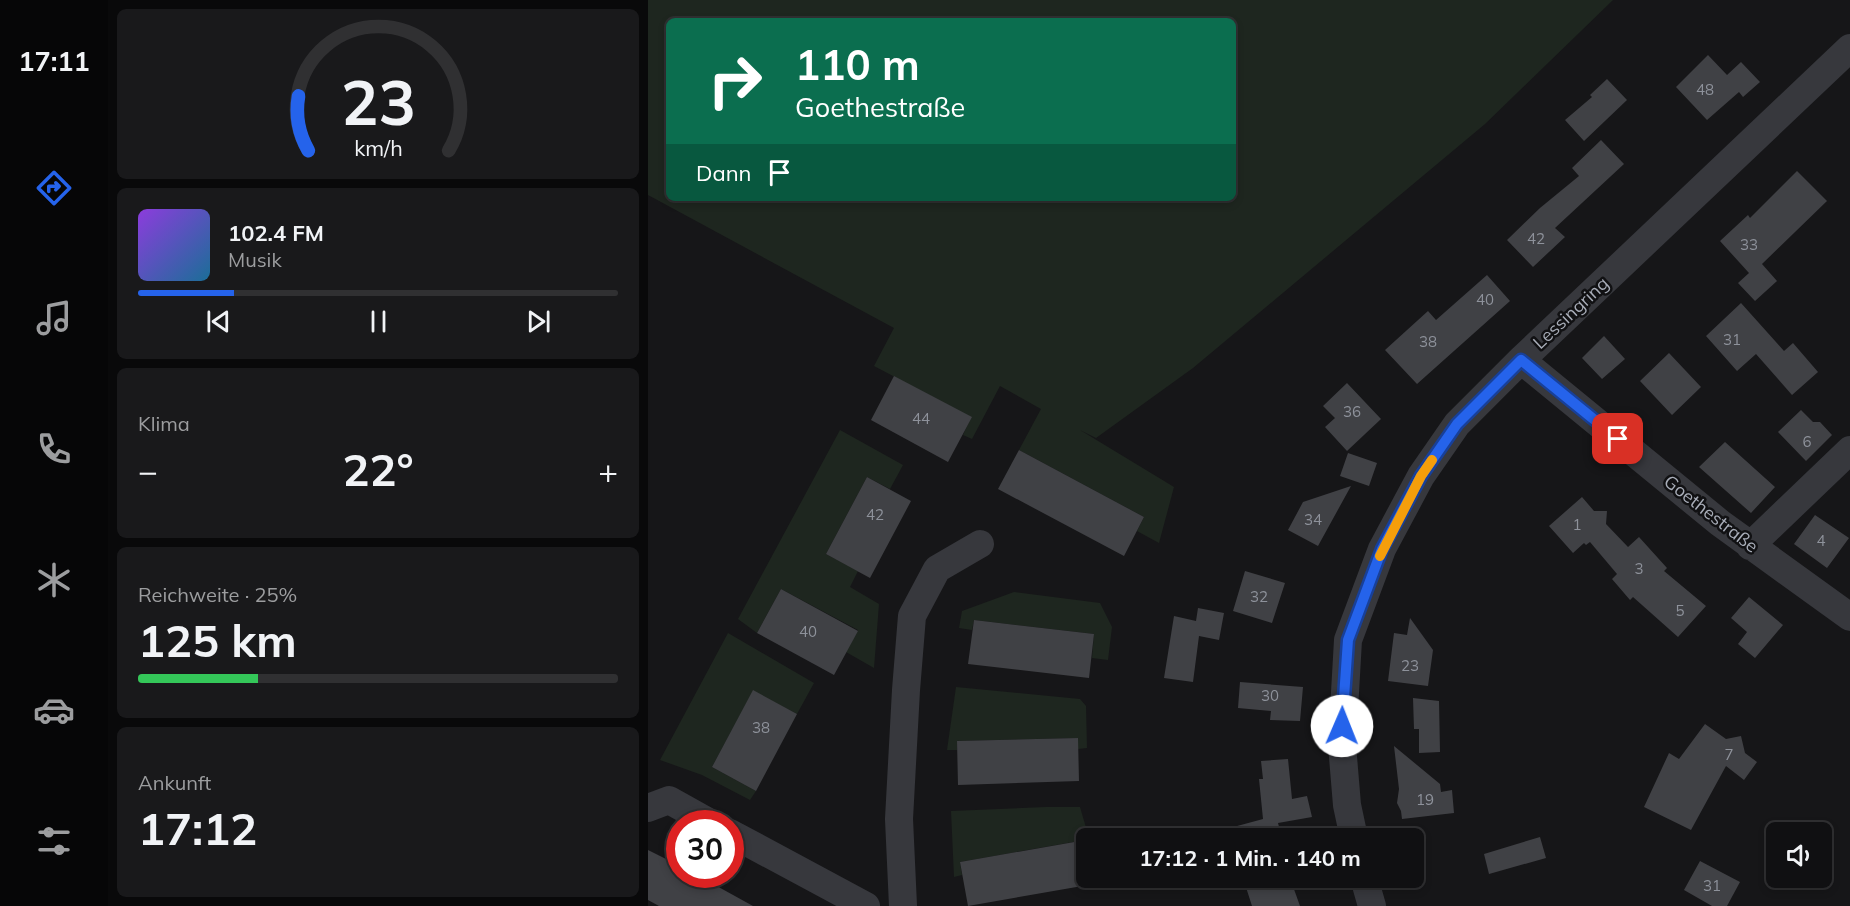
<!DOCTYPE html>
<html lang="de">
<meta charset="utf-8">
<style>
body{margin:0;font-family:Mulish,sans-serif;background:#19191b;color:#f1f3f6;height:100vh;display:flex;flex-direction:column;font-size:22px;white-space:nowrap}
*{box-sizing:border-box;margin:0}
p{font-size:20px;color:#9c9d9f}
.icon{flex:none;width:33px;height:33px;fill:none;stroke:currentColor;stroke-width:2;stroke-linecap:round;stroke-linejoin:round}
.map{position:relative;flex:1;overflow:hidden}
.side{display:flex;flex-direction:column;gap:9px;padding:9px;background:#09090a;width:540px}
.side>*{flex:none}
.top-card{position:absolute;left:18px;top:18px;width:570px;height:183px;border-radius:9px;box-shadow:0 3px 9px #0003,0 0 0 2px #303032;background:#0b6e4f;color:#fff;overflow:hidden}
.tools{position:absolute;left:1118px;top:822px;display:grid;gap:12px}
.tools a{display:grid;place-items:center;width:66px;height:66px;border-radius:9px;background:#101012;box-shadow:0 3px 9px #0003,0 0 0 2px #303032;font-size:30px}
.speed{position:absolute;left:18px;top:810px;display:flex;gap:12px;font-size:30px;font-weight:700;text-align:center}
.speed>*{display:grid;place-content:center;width:78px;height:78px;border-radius:50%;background:#101012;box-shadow:0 3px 9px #0003,0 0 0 2px #303032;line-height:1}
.speed .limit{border:9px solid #d22;background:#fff;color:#111}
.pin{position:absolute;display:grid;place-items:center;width:51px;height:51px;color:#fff;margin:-26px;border-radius:12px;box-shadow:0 3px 9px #0006}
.me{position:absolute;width:66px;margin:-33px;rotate:1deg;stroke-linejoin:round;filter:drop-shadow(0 0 4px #0008)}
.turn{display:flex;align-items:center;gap:21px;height:126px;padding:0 30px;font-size:27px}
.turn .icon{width:78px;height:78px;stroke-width:2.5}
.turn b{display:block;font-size:42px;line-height:51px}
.then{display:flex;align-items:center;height:57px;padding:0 30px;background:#0003;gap:12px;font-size:22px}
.big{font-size:45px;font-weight:700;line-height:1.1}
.side .tile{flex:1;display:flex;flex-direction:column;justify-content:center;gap:9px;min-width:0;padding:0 21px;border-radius:9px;background:#19191b}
.side .dial{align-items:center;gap:0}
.dial svg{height:156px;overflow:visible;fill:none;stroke:#303032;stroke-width:7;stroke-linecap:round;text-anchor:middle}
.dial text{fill:#f1f3f6;stroke:none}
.song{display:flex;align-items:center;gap:18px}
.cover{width:72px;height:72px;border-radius:9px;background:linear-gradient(135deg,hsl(270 70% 55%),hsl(200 70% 35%))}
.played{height:6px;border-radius:3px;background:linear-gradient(90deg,#2563eb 20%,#303032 20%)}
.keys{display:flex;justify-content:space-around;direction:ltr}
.heat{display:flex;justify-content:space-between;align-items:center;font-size:33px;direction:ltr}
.charge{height:9px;border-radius:4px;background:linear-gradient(90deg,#34c759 25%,#303032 0)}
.trip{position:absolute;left:428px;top:828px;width:348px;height:60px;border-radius:9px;background:#101012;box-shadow:0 3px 9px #0003,0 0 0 2px #303032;font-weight:700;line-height:60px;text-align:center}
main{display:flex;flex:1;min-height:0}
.tabs{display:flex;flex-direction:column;width:108px;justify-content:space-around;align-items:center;background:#060607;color:#9c9d9f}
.tabs .icon{width:42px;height:42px}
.tabs .selected{color:#2563eb}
.tabs b{font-size:27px;color:#f1f3f6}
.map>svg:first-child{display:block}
.green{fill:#1e261f;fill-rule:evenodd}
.building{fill:#404145}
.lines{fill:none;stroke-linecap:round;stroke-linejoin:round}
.street{stroke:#37383d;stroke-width:28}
.route-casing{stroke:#184099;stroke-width:15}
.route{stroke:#2563eb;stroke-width:10}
.slow{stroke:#f59e0b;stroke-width:10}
.labels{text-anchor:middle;stroke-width:5;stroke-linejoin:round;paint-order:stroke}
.number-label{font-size:15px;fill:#8e929b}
.street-label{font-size:18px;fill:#a8adb8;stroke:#111113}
</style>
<main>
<nav class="tabs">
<b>17:11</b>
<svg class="icon selected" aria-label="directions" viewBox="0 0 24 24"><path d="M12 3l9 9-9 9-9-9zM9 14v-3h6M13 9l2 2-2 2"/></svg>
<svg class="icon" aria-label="music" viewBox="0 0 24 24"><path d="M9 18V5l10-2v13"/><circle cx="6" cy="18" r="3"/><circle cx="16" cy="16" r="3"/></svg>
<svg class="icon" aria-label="phone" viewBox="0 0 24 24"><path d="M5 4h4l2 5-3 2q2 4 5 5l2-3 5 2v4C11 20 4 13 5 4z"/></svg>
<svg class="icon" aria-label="climate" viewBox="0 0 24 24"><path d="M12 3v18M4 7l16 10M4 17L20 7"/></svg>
<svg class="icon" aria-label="car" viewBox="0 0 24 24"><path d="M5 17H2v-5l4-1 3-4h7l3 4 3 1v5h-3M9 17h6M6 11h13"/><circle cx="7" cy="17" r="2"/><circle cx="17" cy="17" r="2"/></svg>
<svg class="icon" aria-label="filters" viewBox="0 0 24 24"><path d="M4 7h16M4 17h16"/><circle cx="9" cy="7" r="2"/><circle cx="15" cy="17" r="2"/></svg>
</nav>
<section class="side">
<div class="tile dial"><svg viewBox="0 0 100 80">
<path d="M14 69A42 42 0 1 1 86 69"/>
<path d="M14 69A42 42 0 0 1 9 41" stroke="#2563eb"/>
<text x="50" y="56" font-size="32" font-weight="700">23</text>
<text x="50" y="72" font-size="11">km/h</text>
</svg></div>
<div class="tile">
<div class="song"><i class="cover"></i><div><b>102.4 FM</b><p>Musik</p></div></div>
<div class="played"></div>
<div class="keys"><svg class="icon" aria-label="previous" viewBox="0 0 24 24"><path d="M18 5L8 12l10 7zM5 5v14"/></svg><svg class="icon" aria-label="pause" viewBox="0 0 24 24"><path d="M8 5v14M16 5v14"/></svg><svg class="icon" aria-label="next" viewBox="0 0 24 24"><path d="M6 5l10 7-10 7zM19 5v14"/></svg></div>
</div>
<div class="tile"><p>Klima</p>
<div class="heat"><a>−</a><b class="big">22°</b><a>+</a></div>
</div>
<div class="tile"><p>Reichweite · 25%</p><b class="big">125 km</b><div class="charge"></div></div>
<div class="tile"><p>Ankunft</p><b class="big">17:12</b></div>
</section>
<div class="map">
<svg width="1202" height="906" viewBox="0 0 1202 906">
<rect width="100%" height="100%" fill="#161618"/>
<path class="green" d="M 0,0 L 965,0 L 837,124 L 545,368 L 448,438 L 432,430 L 526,487 L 511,543 L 489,531 L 496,517 L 371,450 L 393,409 L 352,386 L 324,439 L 315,435 L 323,417 L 226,366 L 246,328 L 0,195 ZM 21,21 L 585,21 L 585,198 L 21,198 Z
M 192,430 L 255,465 L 242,489 L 219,477 L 178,554 L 210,571 L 202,587 L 231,604 L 226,668 L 198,652 L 210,630 L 133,589 L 109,633 L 90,619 Z
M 366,592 L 452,603 L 464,627 L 460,660 L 444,658 L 446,634 L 326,620 L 324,630 L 311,628 L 314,611 Z
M 80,633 L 166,683 L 149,714 L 105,691 L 64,767 L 108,791 L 102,800 L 54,775 L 12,760 Z
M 308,687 L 432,699 L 438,706 L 439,748 L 430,749 L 429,738 L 309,741 L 309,750 L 299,750 Z
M 398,807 L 432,807 L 441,838 L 438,838 L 438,849 L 433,850 L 431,841 L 312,862 L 314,875 L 306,877 L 303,811 Z"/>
<path class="building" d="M 1060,55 L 1079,75 L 1093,62 L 1112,82 L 1095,97 L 1091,92 L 1059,120 L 1028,87 Z
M 959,79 L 979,100 L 936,141 L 917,120 L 944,97 L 942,95 Z
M 953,140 L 976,164 L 907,228 L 917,237 L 885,267 L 859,240 L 892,208 L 931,176 L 924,168 Z
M 1149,171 L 1179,201 L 1114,264 L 1129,281 L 1107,301 L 1090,283 L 1101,273 L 1072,241 L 1100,215 L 1102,218 Z
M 839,275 L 862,301 L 769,384 L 737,350 L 780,311 L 788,320 Z
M 1093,303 L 1136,351 L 1145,343 L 1170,372 L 1144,395 L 1108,354 L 1089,371 L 1058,336 Z
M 956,336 L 977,359 L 954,379 L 934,358 Z
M 1021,353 L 1053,387 L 1024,415 L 992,381 Z
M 246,376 L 324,417 L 300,462 L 223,420 Z
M 699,383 L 733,419 L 699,451 L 677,427 L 687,418 L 675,406 Z
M 1153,410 L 1165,422 L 1172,422 L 1184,435 L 1158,461 L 1130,432 Z
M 1077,442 L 1127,487 L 1103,513 L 1051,467 Z
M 371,450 L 496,517 L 476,556 L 350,489 Z
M 700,453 L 729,463 L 721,486 L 692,476 Z
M 219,477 L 263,501 L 222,578 L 178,554 Z
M 703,486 L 670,546 L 640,530 L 655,502 Z
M 934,497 L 946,511 L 959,511 L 958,524 L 980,547 L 991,537 L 1019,568 L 1016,571 L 1058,606 L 1030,637 L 985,597 L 982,600 L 964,579 L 969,574 L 942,542 L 938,545 L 936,543 L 925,553 L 901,526 Z
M 1167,515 L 1201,538 L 1179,568 L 1146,544 Z
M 597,571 L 637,583 L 624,623 L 585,611 Z
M 133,589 L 210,631 L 186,675 L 109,633 Z
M 1101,597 L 1135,625 L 1107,658 L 1090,644 L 1099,632 L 1083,618 Z
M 550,608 L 576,613 L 571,640 L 551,636 L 545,682 L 516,678 L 526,616 L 548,621 Z
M 762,618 L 785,650 L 780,686 L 740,681 L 746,633 L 759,635 Z
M 326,620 L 446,634 L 441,678 L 320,664 Z
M 592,682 L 655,687 L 652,721 L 622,720 L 623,711 L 590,708 Z
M 105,690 L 149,714 L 108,791 L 64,767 Z
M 765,698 L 791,701 L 792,752 L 771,753 L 771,729 L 766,729 Z
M 1057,724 L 1078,739 L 1093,736 L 1097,753 L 1109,762 L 1096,780 L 1078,766 L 1043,830 L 996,807 L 1021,753 L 1031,759 Z
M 430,738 L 431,781 L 310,785 L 309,741 Z
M 746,746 L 792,784 L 793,792 L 804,790 L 806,813 L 754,819 L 753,811 L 749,803 L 751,789 Z
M 640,759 L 644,799 L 659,796 L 664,817 L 630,823 L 634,838 L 568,838 L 567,832 L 615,819 L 611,779 L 615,779 L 613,761 Z
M 892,837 L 898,858 L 841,874 L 836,854 Z
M 432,841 L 440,885 L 320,906 L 312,862 Z
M 0,850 L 32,866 L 32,874 L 47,874 L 105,906 L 11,906 L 0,900 Z
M 1052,861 L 1092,882 L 1079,906 L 1064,906 L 1036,890 Z
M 595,878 L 642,878 L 652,906 L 604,906 Z"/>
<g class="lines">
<path class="street" d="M 873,360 L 1072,523 L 1202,617
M 1102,546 L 1202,450
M 0,808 L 21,800 L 64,824
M 82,833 L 218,906
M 706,838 L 699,805 L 694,745 L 700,640 L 734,549 L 773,476 L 809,424 L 873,360 L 1202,48
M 716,878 L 724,906
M 255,906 L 251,819 L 258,690 L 264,616 L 289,569 L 332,544"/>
</g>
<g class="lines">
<g class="route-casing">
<path id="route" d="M 694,726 L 700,640 L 734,549 L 773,476 L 809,424 L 873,360 L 970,439"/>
</g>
<use href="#route" class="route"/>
<path class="slow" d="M 732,556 L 773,476 L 784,460"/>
</g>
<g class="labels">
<g class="number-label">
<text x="1057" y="95">48</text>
<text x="888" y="244">42</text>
<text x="1101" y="250">33</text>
<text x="837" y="305">40</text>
<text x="1084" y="345">31</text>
<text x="780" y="347">38</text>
<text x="704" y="417">36</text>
<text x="273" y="424">44</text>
<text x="1159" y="447">6</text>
<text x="227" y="520">42</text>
<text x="665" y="525">34</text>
<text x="929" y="530">1</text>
<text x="1173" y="546">4</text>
<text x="991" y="574">3</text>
<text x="611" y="602">32</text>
<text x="1032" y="616">5</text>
<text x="160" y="637">40</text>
<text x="762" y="671">23</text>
<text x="622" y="701">30</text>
<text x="113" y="733">38</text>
<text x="1081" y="760">7</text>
<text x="777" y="805">19</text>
<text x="1064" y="891">31</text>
</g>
<g class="street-label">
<text transform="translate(923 313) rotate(-43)" y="6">Lessingring</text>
<text transform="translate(1063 514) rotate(38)" y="6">Goethestraße</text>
</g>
</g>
</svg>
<div class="tools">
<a><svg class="icon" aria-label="sound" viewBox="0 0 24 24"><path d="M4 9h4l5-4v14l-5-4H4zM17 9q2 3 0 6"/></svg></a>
</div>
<div class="speed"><div class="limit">30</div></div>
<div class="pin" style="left:970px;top:439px;background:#d93025"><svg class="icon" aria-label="arrive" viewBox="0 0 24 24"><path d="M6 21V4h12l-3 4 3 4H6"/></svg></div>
<svg class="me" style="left:694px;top:726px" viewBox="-20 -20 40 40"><circle r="19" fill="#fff"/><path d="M0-13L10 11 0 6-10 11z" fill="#2563eb"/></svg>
<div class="trip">17:12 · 1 Min. · 140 m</div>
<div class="top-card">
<div class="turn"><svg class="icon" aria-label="right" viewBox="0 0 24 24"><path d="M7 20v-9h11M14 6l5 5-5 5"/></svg><div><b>110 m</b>Goethestraße</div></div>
<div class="then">Dann<svg class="icon" aria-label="arrive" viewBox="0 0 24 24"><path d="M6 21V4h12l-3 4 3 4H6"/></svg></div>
</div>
</div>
</main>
